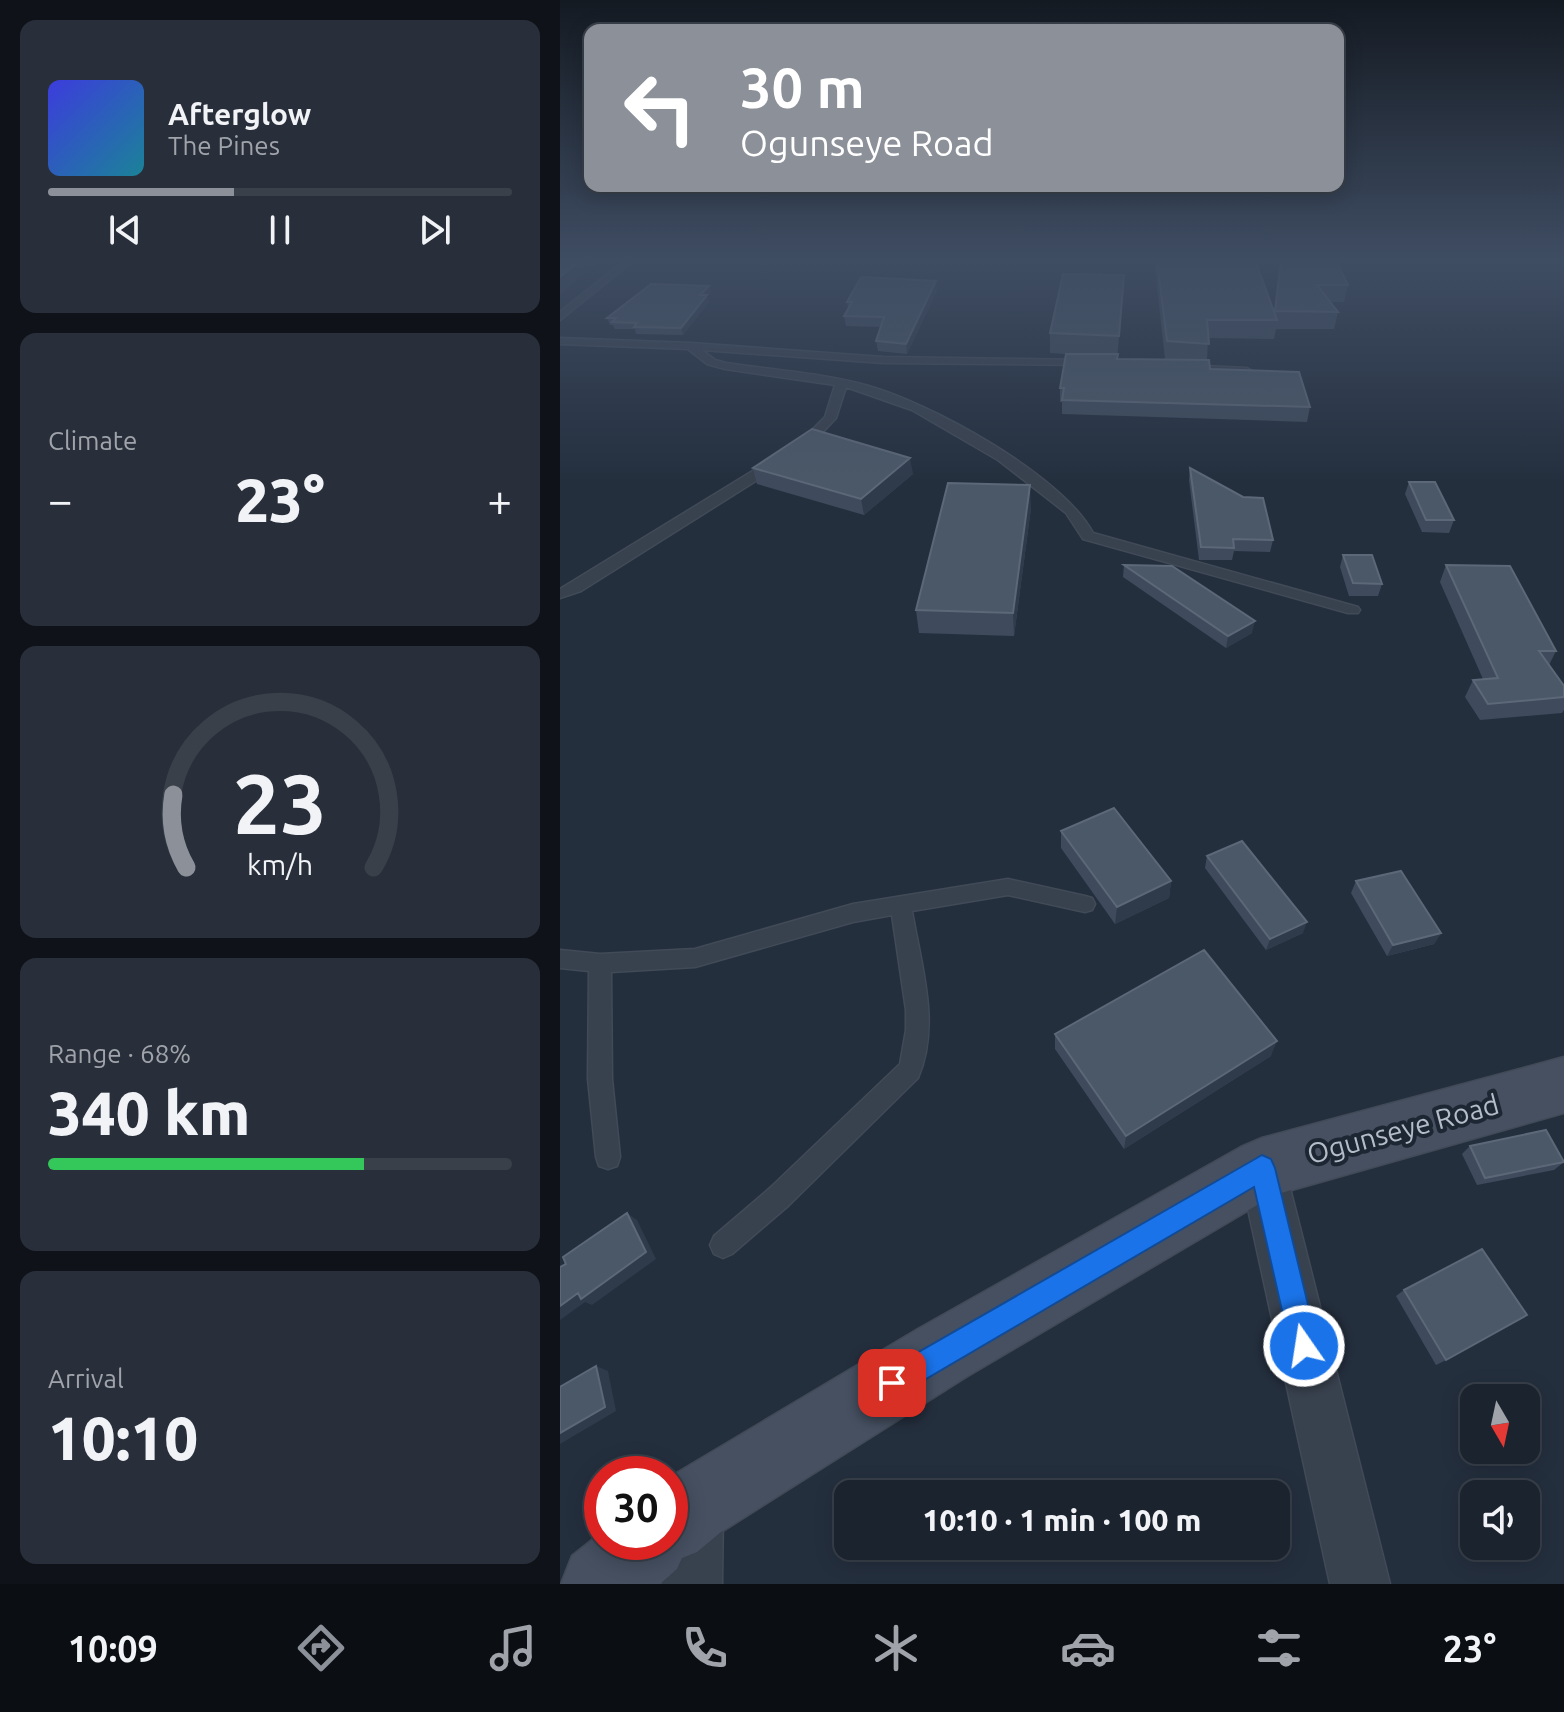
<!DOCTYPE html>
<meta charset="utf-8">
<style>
body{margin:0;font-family:Ubuntu,sans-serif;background:#282f3a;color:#f1f3f6;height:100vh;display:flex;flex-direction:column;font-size:30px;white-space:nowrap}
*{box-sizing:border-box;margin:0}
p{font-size:26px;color:#a0a4aa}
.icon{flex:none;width:44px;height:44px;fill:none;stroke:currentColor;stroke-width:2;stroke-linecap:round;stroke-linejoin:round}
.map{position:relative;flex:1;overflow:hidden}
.panel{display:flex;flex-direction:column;gap:20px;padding:20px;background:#0f1319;width:560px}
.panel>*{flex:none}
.guide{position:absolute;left:24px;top:24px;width:760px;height:168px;border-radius:16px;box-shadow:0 4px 20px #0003,0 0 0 2px #39404a;background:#8c9099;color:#fff;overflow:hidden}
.needle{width:52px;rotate:171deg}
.fabs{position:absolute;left:900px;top:1384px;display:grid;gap:16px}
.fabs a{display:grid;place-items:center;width:80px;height:80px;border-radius:16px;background:#1b232e;box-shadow:0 4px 20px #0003,0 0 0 2px #39404a;font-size:40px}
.speed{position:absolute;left:24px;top:1456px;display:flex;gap:16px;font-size:40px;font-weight:700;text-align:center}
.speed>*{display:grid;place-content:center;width:104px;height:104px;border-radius:50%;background:#1b232e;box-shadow:0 4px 20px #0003,0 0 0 2px #39404a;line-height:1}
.speed .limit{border:12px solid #d22;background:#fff;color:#111}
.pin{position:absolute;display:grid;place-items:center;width:68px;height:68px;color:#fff;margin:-34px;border-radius:16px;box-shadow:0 4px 12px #0006}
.me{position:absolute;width:88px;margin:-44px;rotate:347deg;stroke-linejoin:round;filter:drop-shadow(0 0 6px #0008)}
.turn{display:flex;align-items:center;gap:28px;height:168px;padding:0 24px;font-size:36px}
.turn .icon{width:104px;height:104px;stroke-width:2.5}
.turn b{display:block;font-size:56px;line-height:68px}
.big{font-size:60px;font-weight:800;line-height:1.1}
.panel .tile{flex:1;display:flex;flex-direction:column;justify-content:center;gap:12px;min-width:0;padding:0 28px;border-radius:16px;background:#282f3a}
.panel .dial{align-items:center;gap:0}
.dial svg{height:208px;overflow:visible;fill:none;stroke:#39404a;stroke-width:7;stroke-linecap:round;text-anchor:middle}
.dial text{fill:#f1f3f6;stroke:none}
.song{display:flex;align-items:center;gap:24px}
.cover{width:96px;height:96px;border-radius:12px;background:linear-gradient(135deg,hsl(240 70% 55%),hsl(190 70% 35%))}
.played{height:8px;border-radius:4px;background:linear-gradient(90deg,#8c9099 40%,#39404a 40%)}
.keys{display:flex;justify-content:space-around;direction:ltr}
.heat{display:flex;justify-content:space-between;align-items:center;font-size:44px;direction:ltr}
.charge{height:12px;border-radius:6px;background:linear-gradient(90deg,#34c759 68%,#39404a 0)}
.trip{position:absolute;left:274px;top:1480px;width:456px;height:80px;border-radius:16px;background:#1b232e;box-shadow:0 4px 20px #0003,0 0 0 2px #39404a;font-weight:800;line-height:80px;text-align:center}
.tab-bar{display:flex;height:128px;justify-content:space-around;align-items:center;background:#0b0e12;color:#a0a4aa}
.tab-bar .icon{width:56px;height:56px}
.tab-bar .current{color:#8c9099}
.tab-bar b{font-size:36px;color:#f1f3f6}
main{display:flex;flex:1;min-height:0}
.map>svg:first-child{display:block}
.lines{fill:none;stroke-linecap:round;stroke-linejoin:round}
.lane-casing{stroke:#414a57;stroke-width:3}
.street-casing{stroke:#414a57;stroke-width:3}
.secondary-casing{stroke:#414a57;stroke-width:3}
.lane{fill:#38414e;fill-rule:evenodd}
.street{fill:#38414e;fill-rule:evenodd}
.secondary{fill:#465061;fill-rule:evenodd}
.wall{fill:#3f4b5c}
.shaded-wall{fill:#2f3b4b}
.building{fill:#4b5868;stroke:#5c6777;stroke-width:2}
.route{fill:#1a73e8;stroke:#114b97;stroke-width:2}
.labels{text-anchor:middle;stroke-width:8;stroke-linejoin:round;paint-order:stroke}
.near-street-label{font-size:28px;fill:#b4bcc9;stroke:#1d2633}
</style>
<main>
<section class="panel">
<div class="tile">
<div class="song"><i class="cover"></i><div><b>Afterglow</b><p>The Pines</p></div></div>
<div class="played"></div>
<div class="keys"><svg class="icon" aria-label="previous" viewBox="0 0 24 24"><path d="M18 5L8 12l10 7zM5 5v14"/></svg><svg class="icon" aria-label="pause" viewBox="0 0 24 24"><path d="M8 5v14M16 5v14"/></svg><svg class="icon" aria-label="next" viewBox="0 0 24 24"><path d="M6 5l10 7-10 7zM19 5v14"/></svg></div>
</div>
<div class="tile"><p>Climate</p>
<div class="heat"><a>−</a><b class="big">23°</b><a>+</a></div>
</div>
<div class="tile dial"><svg viewBox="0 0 100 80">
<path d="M14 69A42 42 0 1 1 86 69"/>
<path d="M14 69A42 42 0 0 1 9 41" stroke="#8c9099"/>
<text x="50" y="56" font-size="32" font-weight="700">23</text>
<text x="50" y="72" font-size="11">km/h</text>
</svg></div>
<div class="tile"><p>Range · 68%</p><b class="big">340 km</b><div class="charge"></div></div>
<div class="tile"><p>Arrival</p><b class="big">10:10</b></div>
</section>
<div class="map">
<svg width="1004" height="1584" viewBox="0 0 1004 1584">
<rect width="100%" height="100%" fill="#242f3e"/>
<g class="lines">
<g class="lane-casing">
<path id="lane" d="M 65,260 L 74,260 L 0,320 L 0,312 Z
M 0,338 L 131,343 L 323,357 L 533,360 L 534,362 L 529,365 L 323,363 L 142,350 L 155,360 L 166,363 C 212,370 260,373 305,385 C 369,402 502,475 533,533 L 798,607 L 800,610 L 798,613 L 788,613 L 523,539 L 506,513 L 438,460 L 352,410 L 286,387 L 276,418 L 248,448 L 21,591 L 0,598 L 0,589 L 240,442 L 265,417 L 275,385 L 165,369 L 147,364 L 128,349 L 0,344 Z
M 622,365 L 687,368 L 692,371 L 687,374 L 626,370 L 621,367 Z
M 448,879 L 525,896 L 532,898 L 535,904 L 532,910 L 525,912 L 448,895 L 352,911 C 361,965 381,1025 358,1078 L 228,1206 L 172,1254 L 163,1258 L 154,1254 L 150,1245 L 154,1236 L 210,1188 L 340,1064 L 346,1030 L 346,1010 L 332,915 L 293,922 L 135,967 L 51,972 L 52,1079 L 60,1157 L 57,1166 L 48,1169 L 39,1166 L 36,1157 L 28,1079 L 29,971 L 0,968 L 0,950 L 40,954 L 135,949 L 293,904 Z"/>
</g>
<g class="street-casing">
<path id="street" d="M 702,1145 L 719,1151 L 725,1168 L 830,1584 L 770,1584 L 679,1168 L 685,1151 Z
M 134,1479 L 155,1487 L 163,1508 L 162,1584 L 102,1584 L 103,1542 L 110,1542 L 110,1496 L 113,1487 Z"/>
</g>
<g class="secondary-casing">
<path id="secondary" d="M 1004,1057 L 1004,1113 L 714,1195 L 406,1377 L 161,1532 L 137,1552 L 122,1558 L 117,1569 L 100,1584 L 1,1584 L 12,1556 L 42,1532 L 42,1542 L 110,1542 L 110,1477 L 358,1329 L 681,1147 L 702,1138 Z"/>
</g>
<use href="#lane" class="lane"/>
<use href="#street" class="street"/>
<use href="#secondary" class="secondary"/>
</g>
<path class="wall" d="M 594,260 L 695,260 L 714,312 L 721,260 L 776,260 L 788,285 L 784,302 L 771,302 L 778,312 L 774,329 L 716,329 L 714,339 L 648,338 L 647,360 L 650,369 L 750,407 L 747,422 L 502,414 L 502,402 L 500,402 L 500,388 L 506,354 L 490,353 L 490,333 L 563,294 L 557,359 L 605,359 Z
M 377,291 L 347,354 L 318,351 L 316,341 L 321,327 L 286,326 L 284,316 L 288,309 L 287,302 Z
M 151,292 L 147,296 L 149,302 L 123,335 L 76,334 L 75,329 L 55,329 L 53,325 L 50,325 L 47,318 Z
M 193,468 L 353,474 L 304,515 L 197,484 Z
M 630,468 L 713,540 L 710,552 L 674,551 L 672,560 L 639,560 L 629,480 Z
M 849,482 L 894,520 L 889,533 L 862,532 L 845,494 Z
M 471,508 L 454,636 L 359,633 L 356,610 Z
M 783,555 L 822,584 L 818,596 L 789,596 L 780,567 Z
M 564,565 L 692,633 L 666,648 L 563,577 Z
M 886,565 L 996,651 L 989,665 L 1004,686 L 1004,710 L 1002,713 L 920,720 L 905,697 L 913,680 L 923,679 L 880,582 Z
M 501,831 L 611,881 L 609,898 L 555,924 L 501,848 Z
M 647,856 L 743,933 L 706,950 L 645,868 Z
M 796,881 L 881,933 L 874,944 L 827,956 L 791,893 Z
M 495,1034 L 711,1056 L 564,1149 L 495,1049 Z
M 910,1146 L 1004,1162 L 994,1170 L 917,1185 L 902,1154 Z
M 844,1290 L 886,1360 L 876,1365 L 836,1296 Z"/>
<path class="shaded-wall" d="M 21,260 L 41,260 L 0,295 L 0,277 Z
M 376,281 L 377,291 L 347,354 L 346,344 Z
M 149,286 L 151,292 L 147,296 L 149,302 L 123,335 L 121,328 L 140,295 Z
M 350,458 L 353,474 L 304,515 L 301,499 Z
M 470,485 L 471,508 L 454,636 L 453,613 Z
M 695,621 L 692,633 L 666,648 L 668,636 Z
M 611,881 L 609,898 L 555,924 L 557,907 Z
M 747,922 L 743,933 L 706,950 L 710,939 Z
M 881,933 L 874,944 L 827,956 L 833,945 Z
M 717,1041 L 711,1056 L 564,1149 L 566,1136 Z
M 67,1213 L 77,1220 L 96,1259 L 32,1305 L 25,1302 L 0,1320 L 0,1306 L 18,1293 Z
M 36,1366 L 48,1371 L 56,1411 L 0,1444 L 0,1433 Z"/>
<path class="building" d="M 0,260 L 21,260 L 0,277 Z
M 597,260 L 695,260 L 717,320 L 647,320 L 649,344 L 607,341 Z
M 721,260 L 776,260 L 788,285 L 757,285 L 778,312 L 715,311 Z
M 503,274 L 564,275 L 559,336 L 490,333 Z
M 301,277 L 376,281 L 346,344 L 316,341 L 324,317 L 284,316 L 292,302 L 287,302 Z
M 91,284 L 149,286 L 140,295 L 147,295 L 121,328 L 74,327 L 77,323 L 52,322 L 56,318 L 47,318 Z
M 506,354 L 558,354 L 557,359 L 649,360 L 650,369 L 739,372 L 750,407 L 502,400 L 504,388 L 500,388 Z
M 252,429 L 350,458 L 301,499 L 193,468 Z
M 630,468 L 683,497 L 703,498 L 713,540 L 673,539 L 674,548 L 641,547 Z
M 849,482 L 875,482 L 894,520 L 866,520 Z
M 388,483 L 470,485 L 453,613 L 356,610 Z
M 783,555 L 812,555 L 822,584 L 793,583 Z
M 564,565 L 612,566 L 695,621 L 668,636 Z
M 886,565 L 950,566 L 996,651 L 979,651 L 1004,686 L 1004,697 L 928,704 L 913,680 L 938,678 Z
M 554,808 L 611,881 L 557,907 L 501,831 Z
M 682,841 L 747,922 L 710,939 L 647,856 Z
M 841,871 L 881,933 L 833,945 L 796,881 Z
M 644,950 L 717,1041 L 566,1136 L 495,1034 Z
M 986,1130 L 1004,1162 L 925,1178 L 910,1146 Z
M 67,1213 L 86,1252 L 21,1299 L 18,1293 L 0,1306 L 0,1267 L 6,1264 L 3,1257 Z
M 922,1249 L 967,1315 L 886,1360 L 844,1290 Z
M 36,1366 L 45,1407 L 0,1433 L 0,1387 Z"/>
<linearGradient id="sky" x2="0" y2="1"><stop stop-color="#141a22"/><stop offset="0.54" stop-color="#3f4d63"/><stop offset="1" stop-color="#3f4d63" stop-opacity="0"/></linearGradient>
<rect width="1004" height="482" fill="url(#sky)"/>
<path class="route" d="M 702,1155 L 711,1159 L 715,1168 L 758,1346 L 754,1356 L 744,1360 L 734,1356 L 730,1346 L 694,1187 L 342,1393 L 332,1398 L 322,1393 L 318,1383 L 322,1373 Z"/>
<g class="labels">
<g class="near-street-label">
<text transform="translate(843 1129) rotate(-15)" y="10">Ogunseye Road</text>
</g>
</g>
</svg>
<div class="fabs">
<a><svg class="needle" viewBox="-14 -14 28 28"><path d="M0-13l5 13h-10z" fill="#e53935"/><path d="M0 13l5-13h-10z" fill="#a0a4aa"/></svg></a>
<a><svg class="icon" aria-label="sound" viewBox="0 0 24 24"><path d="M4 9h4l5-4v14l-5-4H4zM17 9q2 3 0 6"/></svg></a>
</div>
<div class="speed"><div class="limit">30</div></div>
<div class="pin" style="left:332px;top:1383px;background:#d93025"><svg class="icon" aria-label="arrive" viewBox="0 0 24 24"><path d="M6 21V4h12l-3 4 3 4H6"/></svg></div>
<svg class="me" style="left:744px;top:1346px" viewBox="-20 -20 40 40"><circle r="17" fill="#1a73e8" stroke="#fff" stroke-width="3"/><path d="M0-11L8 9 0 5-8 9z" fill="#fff"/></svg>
<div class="trip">10:10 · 1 min · 100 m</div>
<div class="guide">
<div class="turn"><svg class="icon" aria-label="left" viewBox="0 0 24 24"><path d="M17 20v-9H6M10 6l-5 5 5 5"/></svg><div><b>30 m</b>Ogunseye Road</div></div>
</div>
</div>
</main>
<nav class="tab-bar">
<b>10:09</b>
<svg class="icon current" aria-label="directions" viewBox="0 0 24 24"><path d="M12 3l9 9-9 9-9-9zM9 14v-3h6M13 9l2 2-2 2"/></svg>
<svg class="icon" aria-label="music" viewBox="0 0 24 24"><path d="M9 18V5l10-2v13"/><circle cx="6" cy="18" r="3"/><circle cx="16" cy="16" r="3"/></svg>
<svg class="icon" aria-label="phone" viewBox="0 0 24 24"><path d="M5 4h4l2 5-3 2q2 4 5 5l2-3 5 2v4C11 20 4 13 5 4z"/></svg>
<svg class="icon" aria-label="climate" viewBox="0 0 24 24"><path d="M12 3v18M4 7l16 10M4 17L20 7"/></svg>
<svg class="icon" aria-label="car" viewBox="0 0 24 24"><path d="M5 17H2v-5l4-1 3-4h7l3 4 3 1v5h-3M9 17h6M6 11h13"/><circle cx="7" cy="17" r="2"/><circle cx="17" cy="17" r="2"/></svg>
<svg class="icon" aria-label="filters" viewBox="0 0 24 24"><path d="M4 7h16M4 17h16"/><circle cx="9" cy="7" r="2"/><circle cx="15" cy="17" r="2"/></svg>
<b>23°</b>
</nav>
